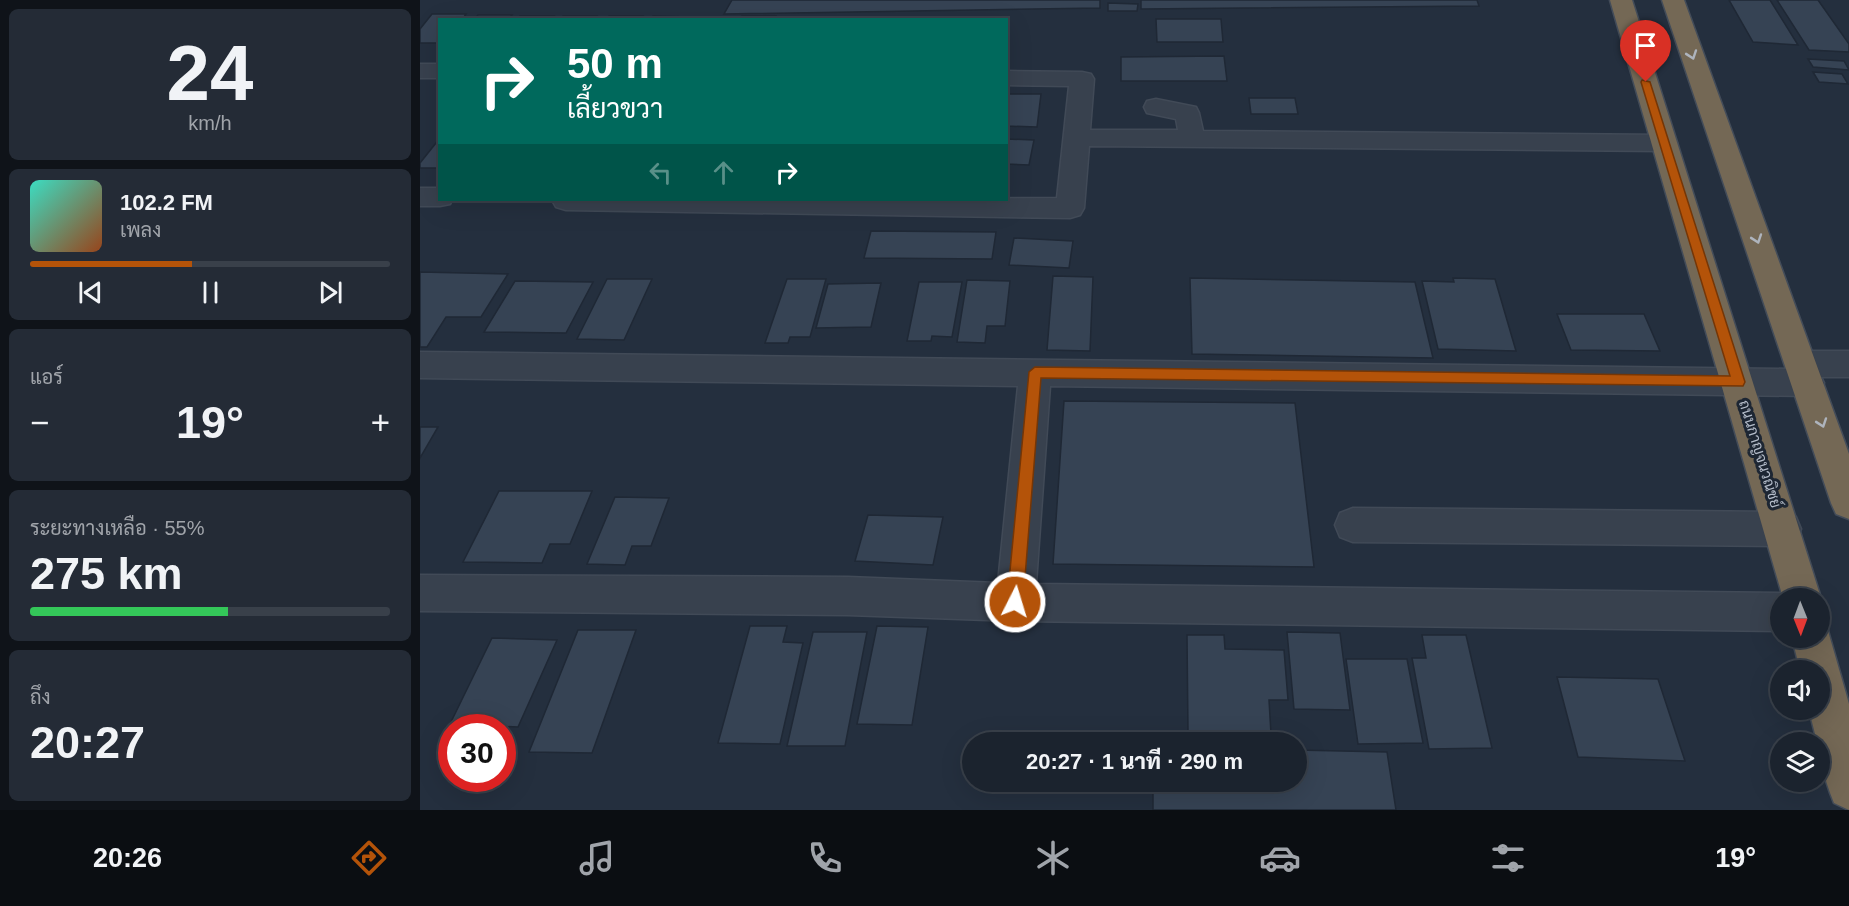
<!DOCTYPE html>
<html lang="th">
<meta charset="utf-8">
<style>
body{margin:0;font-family:Helvetica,Sarabun,sans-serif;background:#242b36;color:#f1f3f6;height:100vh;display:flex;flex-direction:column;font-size:22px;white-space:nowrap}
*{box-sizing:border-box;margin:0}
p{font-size:20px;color:#a0a4aa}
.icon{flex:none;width:33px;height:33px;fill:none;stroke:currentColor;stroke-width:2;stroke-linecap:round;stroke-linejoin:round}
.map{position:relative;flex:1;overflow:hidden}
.side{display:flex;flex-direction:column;gap:9px;padding:9px;background:#0f1319;width:420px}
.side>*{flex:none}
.guide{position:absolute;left:18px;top:18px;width:570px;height:183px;border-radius:0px;box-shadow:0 6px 24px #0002,0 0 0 2px #39404a;background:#00695c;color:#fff;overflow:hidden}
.needle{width:39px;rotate:179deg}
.controls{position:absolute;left:1350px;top:588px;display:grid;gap:12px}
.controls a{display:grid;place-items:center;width:60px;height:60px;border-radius:50%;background:#1b232e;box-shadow:0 6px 24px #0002,0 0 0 2px #39404a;font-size:30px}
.speed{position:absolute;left:18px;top:714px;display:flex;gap:12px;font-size:30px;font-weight:700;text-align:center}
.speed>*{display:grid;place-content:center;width:78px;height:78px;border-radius:50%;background:#1b232e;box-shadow:0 6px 24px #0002,0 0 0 2px #39404a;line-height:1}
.speed .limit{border:9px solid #d22;background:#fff;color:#111}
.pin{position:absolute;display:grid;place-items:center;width:51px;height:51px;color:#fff;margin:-62px -26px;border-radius:50% 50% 50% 0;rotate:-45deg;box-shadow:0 0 6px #0007}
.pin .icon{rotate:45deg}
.me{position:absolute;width:66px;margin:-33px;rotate:5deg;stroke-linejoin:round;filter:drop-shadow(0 0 4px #0008)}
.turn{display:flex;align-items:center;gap:21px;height:126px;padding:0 30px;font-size:27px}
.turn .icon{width:78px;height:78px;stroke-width:2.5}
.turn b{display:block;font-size:42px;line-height:51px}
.lanes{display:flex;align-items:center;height:57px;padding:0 30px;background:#0003;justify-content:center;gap:30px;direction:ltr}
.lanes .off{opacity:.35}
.big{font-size:45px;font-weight:800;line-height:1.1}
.side .card{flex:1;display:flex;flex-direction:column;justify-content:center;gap:9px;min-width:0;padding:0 21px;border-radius:9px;background:#242b36}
.side .dial{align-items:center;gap:0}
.dial b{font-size:78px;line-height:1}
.song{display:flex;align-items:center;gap:18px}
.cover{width:72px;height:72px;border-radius:9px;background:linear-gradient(135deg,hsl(170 70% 55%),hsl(20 70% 35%))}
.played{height:6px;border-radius:3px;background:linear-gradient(90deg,#b45309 45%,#39404a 45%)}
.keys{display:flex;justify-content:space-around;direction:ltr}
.heat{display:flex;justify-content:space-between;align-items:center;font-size:33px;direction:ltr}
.charge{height:9px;border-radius:4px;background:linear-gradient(90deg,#34c759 55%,#39404a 0)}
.trip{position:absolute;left:542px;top:732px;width:345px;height:60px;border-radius:30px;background:#1b232e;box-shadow:0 6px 24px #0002,0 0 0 2px #39404a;font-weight:800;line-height:60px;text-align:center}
.dock{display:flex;height:96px;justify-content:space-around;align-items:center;background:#0b0e12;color:#a0a4aa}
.dock .icon{width:42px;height:42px}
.dock .selected{color:#b45309}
.dock b{font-size:27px;color:#f1f3f6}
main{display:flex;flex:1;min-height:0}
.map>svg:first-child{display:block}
.building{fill:#364354;stroke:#1f2835;stroke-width:1.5}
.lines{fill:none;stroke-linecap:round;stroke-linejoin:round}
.minor-casing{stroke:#414a57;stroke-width:3}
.highway-casing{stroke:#434c59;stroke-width:3}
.minor{fill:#38414e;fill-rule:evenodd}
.highway{fill:#746855;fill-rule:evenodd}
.oneway{stroke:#aeb4bd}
.route{fill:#b45309;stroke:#753606;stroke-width:1.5}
.labels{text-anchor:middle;stroke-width:6;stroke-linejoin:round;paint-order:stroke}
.street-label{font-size:15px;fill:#b4bcc9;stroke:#1d2633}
</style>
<main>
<section class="side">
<div class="card dial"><b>24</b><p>km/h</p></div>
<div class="card">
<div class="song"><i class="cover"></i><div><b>102.2 FM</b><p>เพลง</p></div></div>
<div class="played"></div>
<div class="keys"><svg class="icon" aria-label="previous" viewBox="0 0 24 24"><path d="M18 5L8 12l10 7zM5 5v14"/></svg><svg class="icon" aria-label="pause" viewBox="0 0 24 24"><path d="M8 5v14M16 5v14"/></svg><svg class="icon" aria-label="next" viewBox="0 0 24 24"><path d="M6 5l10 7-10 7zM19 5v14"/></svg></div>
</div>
<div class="card"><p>แอร์</p>
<div class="heat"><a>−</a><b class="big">19°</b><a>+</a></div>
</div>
<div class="card"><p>ระยะทางเหลือ · 55%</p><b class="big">275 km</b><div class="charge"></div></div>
<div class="card"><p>ถึง</p><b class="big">20:27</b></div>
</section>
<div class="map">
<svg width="1429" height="810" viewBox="0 0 1429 810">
<rect width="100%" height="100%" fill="#242f3e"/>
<path class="building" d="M 312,0 L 680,0 L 680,8 L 304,14 Z
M 721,0 L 1057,0 L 1059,6 L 721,9 Z
M 1309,0 L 1350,0 L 1378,45 L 1333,42 Z
M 1357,0 L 1398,0 L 1429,44 L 1429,52 L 1389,50 Z
M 688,3 L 718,4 L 717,11 L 688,11 Z
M 12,14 L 46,14 L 42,20 L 20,20 L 20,43 L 0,43 L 0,29 Z
M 58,15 L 92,15 L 88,20 L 54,20 Z
M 100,16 L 134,16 L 131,20 L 97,20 Z
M 143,16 L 177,16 L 175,20 L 141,20 Z
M 189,16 L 223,16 L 221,20 L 187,20 Z
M 233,16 L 268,17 L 267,20 L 231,20 Z
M 322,16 L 356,16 L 355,20 L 321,20 Z
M 736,19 L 801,19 L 803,42 L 737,42 Z
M 804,56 L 807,81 L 701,81 L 701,57 Z
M 1388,59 L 1424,61 L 1429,70 L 1393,67 Z
M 1393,72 L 1422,74 L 1428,84 L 1399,82 Z
M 586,94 L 621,94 L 617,127 L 586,126 Z
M 829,98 L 875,98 L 878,114 L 831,114 Z
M 20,138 L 20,168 L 0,168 L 0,163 Z
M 586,139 L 614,140 L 609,165 L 586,164 Z
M 451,231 L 576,232 L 572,259 L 444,258 Z
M 594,238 L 653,241 L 649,268 L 589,265 Z
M 0,272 L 88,274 L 61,317 L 26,317 L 7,347 L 0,347 Z
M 633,276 L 673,277 L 670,351 L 627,350 Z
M 770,278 L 995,282 L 1013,358 L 772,354 Z
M 1033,278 L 1075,279 L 1096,351 L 1018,349 L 1002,281 L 1034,282 Z
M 187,279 L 232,279 L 204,340 L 157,339 Z
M 367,279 L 406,279 L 390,337 L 370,337 L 368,343 L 345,343 Z
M 547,280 L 590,281 L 585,326 L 567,326 L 565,343 L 537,342 Z
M 95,281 L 173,282 L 146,333 L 64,332 Z
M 499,282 L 542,282 L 532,337 L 512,336 L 511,341 L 487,341 Z
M 461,283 L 451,327 L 396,328 L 408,284 Z
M 1137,314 L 1224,314 L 1240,351 L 1151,350 Z
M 644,401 L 875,403 L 894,567 L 633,564 Z
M 0,427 L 18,427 L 0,458 Z
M 79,491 L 172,491 L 150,544 L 130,544 L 122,563 L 43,562 Z
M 195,497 L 249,498 L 231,546 L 212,546 L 205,565 L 167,564 Z
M 448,515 L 523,517 L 513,565 L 435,561 Z
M 330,626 L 367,626 L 363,642 L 383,643 L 360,744 L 298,743 Z
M 457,626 L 508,627 L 492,725 L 437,724 Z
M 158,630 L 216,630 L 172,753 L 109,752 Z
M 393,632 L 447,632 L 425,746 L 367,746 Z
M 867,632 L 920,633 L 930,710 L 874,709 Z
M 767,635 L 804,635 L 805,649 L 864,650 L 868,700 L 849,700 L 851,734 L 768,732 Z
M 1002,635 L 1046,635 L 1072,748 L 1009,749 L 992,658 L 1006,658 Z
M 72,638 L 137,640 L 98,727 L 30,724 Z
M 926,659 L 987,659 L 1003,743 L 938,744 Z
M 1137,677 L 1238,679 L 1265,761 L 1158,757 Z
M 876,750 L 967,752 L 976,810 L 733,810 L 733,782 L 876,782 Z"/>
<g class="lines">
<g class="minor-casing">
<path id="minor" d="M 0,64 L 20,64 L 20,78 L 0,78 Z
M 586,71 L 662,72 L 671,74 L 674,79 L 670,130 L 758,130 L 756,119 L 727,113 L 724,107 L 727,101 L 736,99 L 776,107 L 779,113 L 783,131 L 1244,135 L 1253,137 L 1257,143 L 1253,149 L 1244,151 L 669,146 L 664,208 L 660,215 L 650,218 L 146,210 L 136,207 L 132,200 L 637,198 L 649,86 L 586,85 Z
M 0,188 L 20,188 L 20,200 L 32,200 L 30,204 L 20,206 L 0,206 Z
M 1382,351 L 1429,351 L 1429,377 L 1401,377 L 1404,383 L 1399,392 L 1388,396 L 630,386 L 616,584 L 1360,593 L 1374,598 L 1360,598 L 1360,631 L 595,621 L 428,615 L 0,611 L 0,575 L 428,577 L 578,583 L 598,386 L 0,378 L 0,352 L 1369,369 L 1366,364 L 1371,355 Z
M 933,508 L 1363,512 L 1376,517 L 1381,529 L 1376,541 L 1363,546 L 933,542 L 920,537 L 915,525 L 920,513 Z"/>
</g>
<g class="highway-casing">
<path id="highway" d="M 1190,0 L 1212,0 L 1401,598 L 1400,602 L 1400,598 L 1363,598 Z
M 1242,0 L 1264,0 L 1429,454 L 1429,519 L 1416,514 L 1411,503 Z
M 1400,621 L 1406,624 L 1429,704 L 1429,810 L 1414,803 C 1406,784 1400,763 1400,742 L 1397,742 L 1389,710 L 1400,710 L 1400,670 L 1380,670 L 1372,638 L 1400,638 Z"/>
</g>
<use href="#minor" class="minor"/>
<use href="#highway" class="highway"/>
</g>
<defs><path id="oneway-chevron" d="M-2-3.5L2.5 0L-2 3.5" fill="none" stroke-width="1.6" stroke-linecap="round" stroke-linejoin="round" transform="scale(1.5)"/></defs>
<g class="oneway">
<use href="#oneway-chevron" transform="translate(1272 55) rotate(71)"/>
<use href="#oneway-chevron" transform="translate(1337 239) rotate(71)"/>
<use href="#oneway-chevron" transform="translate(1402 423) rotate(71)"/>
</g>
<path class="route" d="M 1222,80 L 1230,82 L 1325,382 L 1323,386 L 621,378 L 603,602 L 600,608 L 595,610 L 589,608 L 587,602 L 609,372 L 615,367 L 1310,376 L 1221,82 Z"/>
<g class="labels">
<g class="street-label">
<text transform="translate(1340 454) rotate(73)" y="5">ถนนกาญจนวณิชย์</text>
</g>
</g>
</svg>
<div class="controls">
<a><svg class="needle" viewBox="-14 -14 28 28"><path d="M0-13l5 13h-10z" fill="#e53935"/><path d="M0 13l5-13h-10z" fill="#a0a4aa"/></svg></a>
<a><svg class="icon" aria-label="sound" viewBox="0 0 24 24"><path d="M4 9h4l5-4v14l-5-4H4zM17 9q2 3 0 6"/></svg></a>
<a><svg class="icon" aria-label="layers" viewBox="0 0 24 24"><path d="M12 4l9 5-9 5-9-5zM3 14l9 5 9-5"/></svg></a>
</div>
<div class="speed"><div class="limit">30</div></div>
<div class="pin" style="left:1226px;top:82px;background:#d93025"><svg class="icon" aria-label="arrive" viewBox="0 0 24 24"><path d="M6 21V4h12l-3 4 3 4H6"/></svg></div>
<svg class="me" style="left:595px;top:602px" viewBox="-20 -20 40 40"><circle r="17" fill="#b45309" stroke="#fff" stroke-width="3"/><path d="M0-11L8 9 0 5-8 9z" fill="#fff"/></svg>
<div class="trip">20:27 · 1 นาที · 290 m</div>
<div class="guide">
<div class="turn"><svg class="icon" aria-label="right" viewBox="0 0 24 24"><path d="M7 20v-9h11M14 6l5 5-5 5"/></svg><div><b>50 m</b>เลี้ยวขวา</div></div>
<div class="lanes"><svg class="icon off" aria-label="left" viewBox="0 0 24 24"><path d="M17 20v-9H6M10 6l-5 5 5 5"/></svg><svg class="icon off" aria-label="ahead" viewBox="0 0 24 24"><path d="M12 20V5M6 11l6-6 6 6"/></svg><svg class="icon" aria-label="right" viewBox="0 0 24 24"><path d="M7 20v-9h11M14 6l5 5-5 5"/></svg></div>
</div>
</div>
</main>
<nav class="dock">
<b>20:26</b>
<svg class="icon selected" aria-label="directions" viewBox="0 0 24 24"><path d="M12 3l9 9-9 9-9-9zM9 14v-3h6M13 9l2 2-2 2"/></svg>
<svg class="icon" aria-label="music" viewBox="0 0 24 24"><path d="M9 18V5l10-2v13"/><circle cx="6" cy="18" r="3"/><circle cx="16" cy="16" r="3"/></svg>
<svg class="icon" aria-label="phone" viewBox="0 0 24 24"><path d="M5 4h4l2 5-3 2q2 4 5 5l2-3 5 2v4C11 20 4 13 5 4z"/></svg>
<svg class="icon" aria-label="climate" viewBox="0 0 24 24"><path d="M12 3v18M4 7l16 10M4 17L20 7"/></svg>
<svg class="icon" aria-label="car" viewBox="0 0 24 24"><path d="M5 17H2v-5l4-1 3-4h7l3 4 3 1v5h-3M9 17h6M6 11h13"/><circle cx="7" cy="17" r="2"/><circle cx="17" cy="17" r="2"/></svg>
<svg class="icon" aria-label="filters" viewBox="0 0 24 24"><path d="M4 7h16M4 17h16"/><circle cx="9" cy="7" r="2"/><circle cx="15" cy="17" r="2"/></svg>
<b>19°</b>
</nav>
